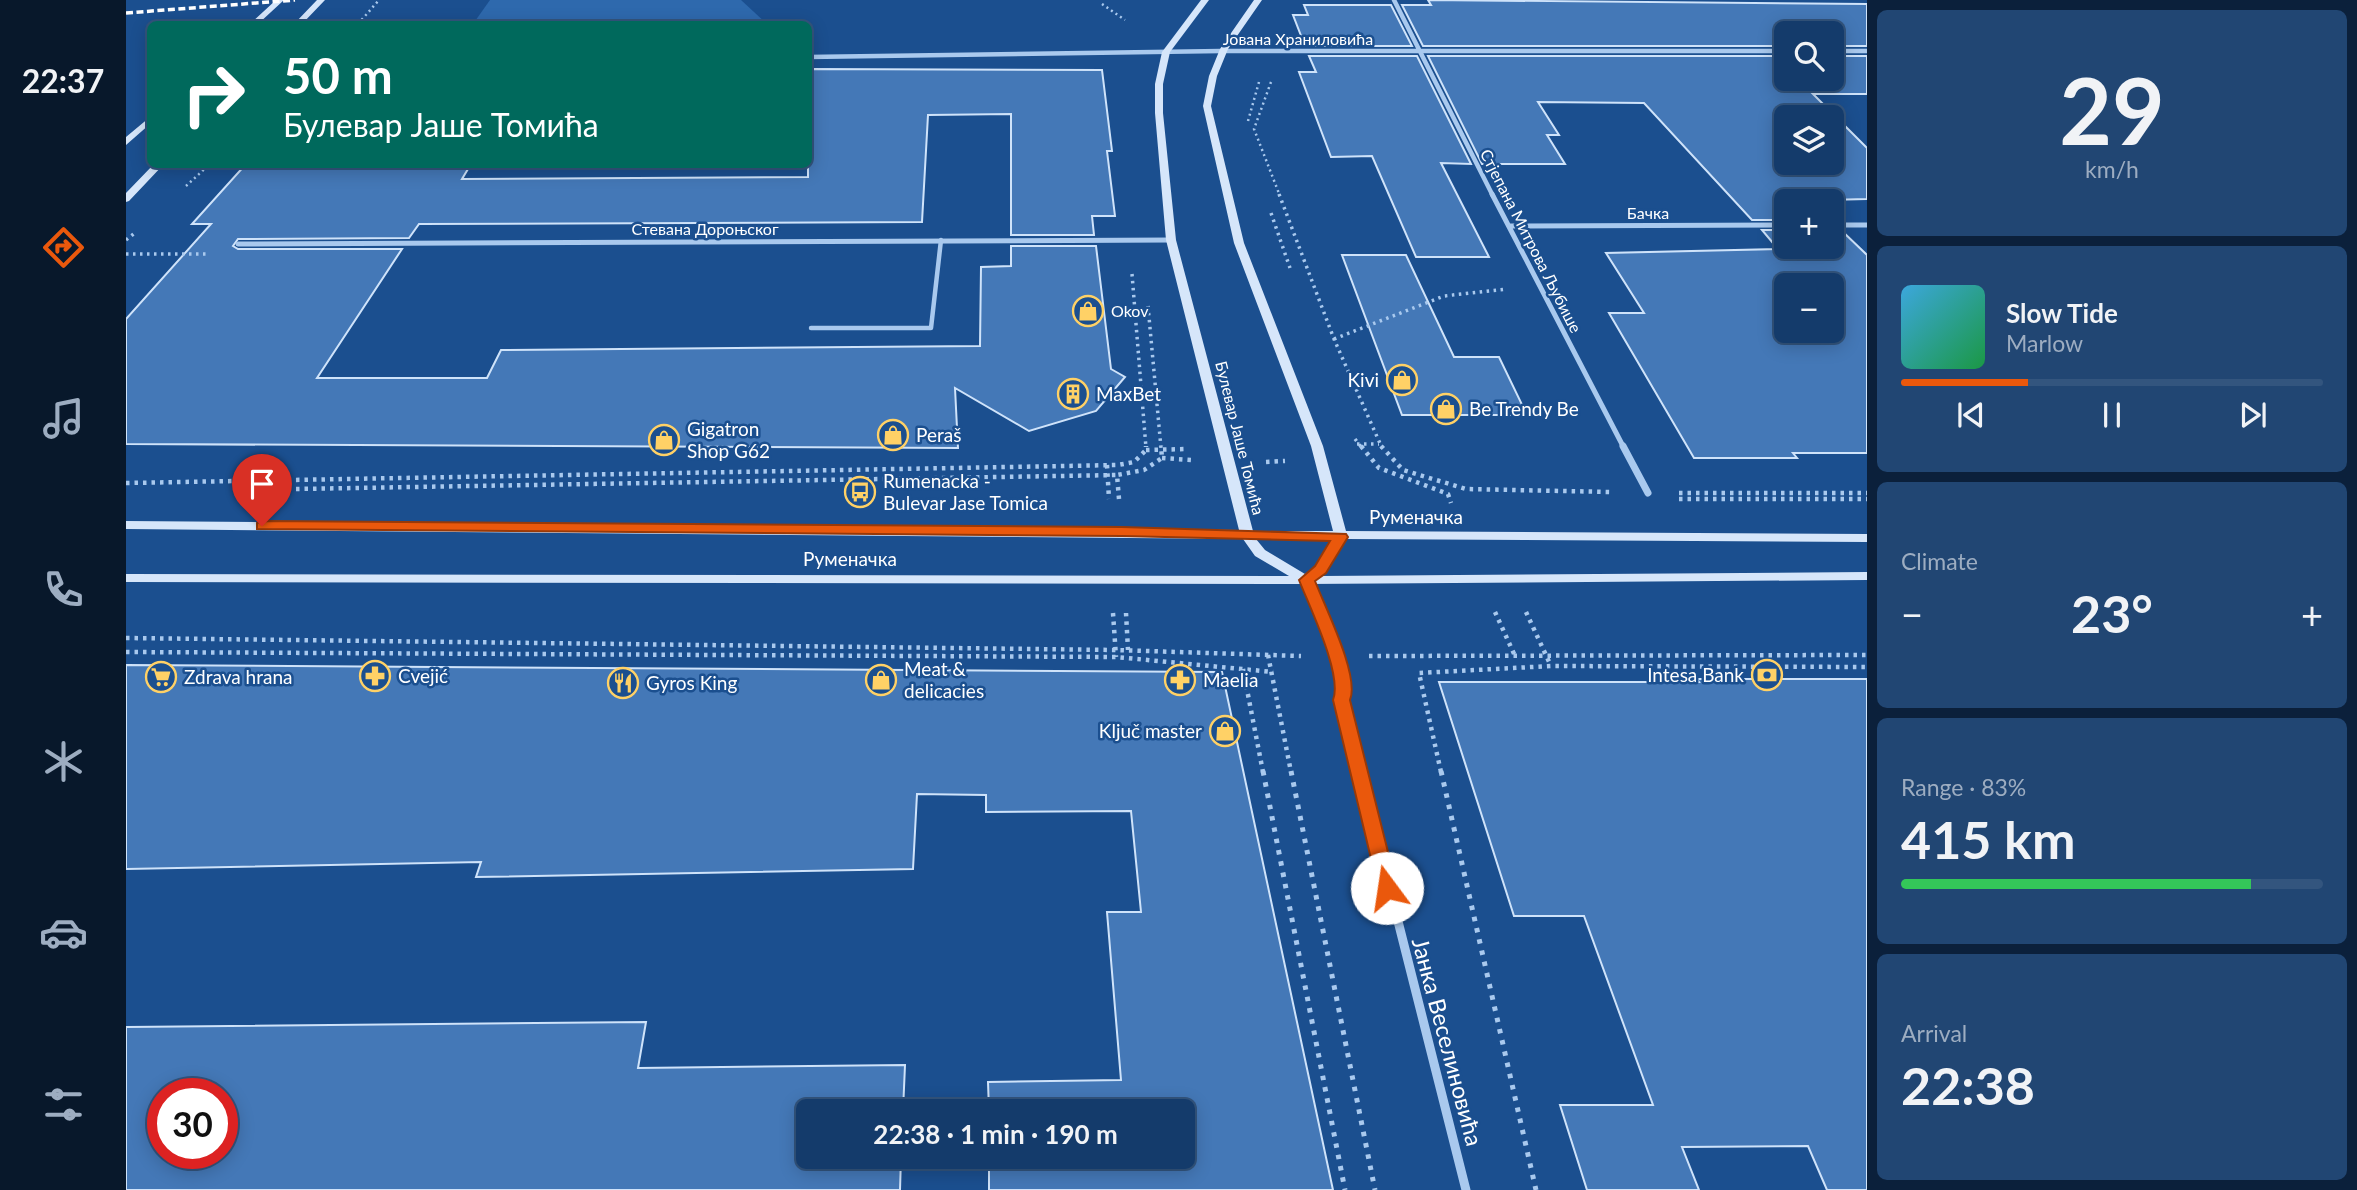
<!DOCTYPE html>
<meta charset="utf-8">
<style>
body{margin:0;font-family:Lato,sans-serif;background:#214673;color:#f1f3f6;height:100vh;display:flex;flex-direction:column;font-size:26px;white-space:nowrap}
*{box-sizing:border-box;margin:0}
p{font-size:23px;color:#9dadc1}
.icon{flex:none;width:38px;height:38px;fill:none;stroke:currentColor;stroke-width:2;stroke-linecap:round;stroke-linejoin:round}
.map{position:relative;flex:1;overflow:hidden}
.side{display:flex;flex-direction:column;gap:10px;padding:10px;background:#0b203b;width:490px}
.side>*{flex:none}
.hud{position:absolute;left:21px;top:21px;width:665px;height:147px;border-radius:10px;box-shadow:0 4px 18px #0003,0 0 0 2px #33557e;background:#00695c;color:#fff;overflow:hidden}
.tools{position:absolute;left:1648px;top:21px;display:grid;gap:14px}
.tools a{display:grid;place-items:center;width:70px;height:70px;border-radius:10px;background:#143b6b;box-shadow:0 4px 18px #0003,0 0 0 2px #33557e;font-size:35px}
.speed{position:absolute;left:21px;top:1078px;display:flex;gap:14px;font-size:35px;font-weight:700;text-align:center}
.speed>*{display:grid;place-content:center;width:91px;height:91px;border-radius:50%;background:#143b6b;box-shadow:0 4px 18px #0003,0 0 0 2px #33557e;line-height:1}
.speed .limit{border:10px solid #d22;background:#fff;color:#111}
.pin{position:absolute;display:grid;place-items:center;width:60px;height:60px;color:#fff;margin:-72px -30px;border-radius:50% 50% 50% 0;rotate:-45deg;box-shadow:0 0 7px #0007}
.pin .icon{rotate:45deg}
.me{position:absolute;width:77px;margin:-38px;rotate:346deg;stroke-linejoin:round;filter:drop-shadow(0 0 5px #0008)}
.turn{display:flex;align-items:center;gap:24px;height:147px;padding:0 21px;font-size:32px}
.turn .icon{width:91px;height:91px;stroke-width:2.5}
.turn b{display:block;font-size:49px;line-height:60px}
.big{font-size:52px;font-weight:700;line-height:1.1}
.side .widget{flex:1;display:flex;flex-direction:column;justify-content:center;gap:10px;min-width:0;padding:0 24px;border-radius:10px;background:#214673}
.side .dial{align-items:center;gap:0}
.dial b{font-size:91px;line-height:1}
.song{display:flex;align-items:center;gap:21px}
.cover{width:84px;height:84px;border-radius:10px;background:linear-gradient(135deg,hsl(200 70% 55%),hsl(140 70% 35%))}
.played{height:7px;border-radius:4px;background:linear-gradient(90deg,#ea580c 30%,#33557e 30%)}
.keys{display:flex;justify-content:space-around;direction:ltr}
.heat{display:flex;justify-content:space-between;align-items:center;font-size:38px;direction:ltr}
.charge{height:10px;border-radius:5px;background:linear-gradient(90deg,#34c759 83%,#33557e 0)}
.trip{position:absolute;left:670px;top:1099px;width:399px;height:70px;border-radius:10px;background:#143b6b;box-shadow:0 4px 18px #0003,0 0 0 2px #33557e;font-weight:700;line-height:70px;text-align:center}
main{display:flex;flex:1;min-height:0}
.tabs{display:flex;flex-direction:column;width:126px;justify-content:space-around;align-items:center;background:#08182b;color:#9dadc1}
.tabs .icon{width:49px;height:49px}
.tabs .active{color:#ea580c}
.tabs b{font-size:32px;color:#f1f3f6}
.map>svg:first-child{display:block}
.green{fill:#2e69ad}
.building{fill:#4478b7;stroke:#cfe3fa;stroke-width:2;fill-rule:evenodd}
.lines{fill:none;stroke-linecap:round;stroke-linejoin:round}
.path-far3{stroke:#a9c9ee;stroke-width:2.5;stroke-dasharray:2 3.5;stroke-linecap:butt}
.path-far2{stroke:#a9c9ee;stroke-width:3.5;stroke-dasharray:2.5 4.5;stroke-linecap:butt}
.path-far1{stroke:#a9c9ee;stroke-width:4.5;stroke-dasharray:3.5 5;stroke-linecap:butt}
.path{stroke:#a9c9ee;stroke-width:5;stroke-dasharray:4.5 7;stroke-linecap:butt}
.lane{stroke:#a9c9ee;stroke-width:4.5}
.street-far3{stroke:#a9c9ee;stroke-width:4.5}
.street-far2{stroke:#a9c9ee;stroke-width:5}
.street-far1{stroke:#a9c9ee;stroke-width:7}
.street{stroke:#a9c9ee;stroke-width:9}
.secondary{fill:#d6e6fa;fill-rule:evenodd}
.rail{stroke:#fff;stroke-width:3.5;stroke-dasharray:7 3.5;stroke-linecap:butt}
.route{fill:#ea580c;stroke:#983908;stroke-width:2}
.labels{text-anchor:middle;stroke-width:5;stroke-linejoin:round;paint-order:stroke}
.far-street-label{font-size:16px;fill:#fff;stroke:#1b4f8f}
.far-poi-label{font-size:16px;fill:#fff;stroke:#1b4f8f;text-anchor:start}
.poi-label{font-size:19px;fill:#fff;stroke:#1b4f8f;text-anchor:start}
.street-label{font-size:19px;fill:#fff;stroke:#1b4f8f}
.near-street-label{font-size:23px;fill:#fff;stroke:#1b4f8f}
</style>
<main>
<nav class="tabs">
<b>22:37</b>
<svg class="icon active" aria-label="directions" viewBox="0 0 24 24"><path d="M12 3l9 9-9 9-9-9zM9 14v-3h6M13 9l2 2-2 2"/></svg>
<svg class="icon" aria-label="music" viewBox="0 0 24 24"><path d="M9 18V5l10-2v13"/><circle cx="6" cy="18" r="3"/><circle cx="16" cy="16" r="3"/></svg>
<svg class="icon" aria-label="phone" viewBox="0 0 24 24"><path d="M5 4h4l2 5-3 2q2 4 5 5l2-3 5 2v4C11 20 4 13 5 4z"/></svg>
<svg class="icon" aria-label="climate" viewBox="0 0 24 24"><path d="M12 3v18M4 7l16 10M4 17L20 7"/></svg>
<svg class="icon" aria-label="car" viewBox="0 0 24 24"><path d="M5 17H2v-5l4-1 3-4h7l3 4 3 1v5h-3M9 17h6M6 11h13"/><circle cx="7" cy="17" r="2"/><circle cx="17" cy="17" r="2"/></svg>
<svg class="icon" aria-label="filters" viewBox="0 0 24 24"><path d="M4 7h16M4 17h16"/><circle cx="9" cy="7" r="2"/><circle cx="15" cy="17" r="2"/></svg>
</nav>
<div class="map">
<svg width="1741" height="1190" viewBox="0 0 1741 1190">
<rect width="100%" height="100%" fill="#1b4f8f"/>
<path class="green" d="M 364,0 L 615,0 L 641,24 L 347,24 Z"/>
<path class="building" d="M 1302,0 L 1741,4 L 1741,46 L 1706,46 L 1706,33 L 1661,33 L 1661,46 L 1297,46 L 1276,5 L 1305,5 Z
M 1178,5 L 1265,5 L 1286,46 L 1179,46 L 1167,15 L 1182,15 Z
M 1183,56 L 1291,56 L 1345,164 L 1315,163 L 1363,257 L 1290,257 L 1246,156 L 1205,157 L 1173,72 L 1190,72 Z
M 1302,56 L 1661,56 L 1661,79 L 1706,79 L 1706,56 L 1741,56 L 1741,94 L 1687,94 L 1741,148 L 1741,199 L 1661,201 L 1661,220 L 1626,220 L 1518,103 L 1412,102 L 1433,135 L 1421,135 L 1439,164 L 1356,164 ZM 1661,117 L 1706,117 L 1706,163 L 1661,163 Z
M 682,69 L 976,70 L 986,151 L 981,151 L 989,216 L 966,216 L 968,235 L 885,235 L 885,114 L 802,115 L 796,222 L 293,224 L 283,238 L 112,239 L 107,246 L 112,249 L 276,249 L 191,378 L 361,378 L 375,350 L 854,346 L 855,267 L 885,266 L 885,246 L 970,246 L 985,369 L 999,377 L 970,411 L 903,431 L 829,388 L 832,448 L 0,444 L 0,319 L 85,224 L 66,224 L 120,164 L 345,164 L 336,179 L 682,177 Z
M 1636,230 L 1661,230 L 1661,247 L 1706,247 L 1706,230 L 1715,230 L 1741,255 L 1741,453 L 1667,453 L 1671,458 L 1568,458 L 1483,313 L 1518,313 L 1480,253 L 1652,249 ZM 1661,285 L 1706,285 L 1706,331 L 1661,331 Z
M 1216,255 L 1280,255 L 1328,357 L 1373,357 L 1401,415 L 1276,415 Z
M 0,665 L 1096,672 L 1207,1190 L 863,1190 L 863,1157 L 1057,1157 L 1057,1111 L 863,1111 L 862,1082 L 995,1080 L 981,912 L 1015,912 L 1005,811 L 860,812 L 860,795 L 791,794 L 787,869 L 350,877 L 355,862 L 0,869 Z
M 1571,679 L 1741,679 L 1741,1190 L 1701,1190 L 1682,1146 L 1556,1147 L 1573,1190 L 1461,1190 L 1434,1105 L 1527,1105 L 1458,916 L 1388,916 L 1313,682 L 1573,682 Z
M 520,1022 L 512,1068 L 779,1065 L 777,1111 L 682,1111 L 682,1157 L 775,1157 L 774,1190 L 0,1190 L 0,1027 ZM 37,1094 L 96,1094 L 96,1153 L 37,1153 Z"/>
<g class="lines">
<path class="path-far3" d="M 976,4 L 999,20
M 232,24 L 253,0
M 1145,82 L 1128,129 L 1154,196
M 1122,121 L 1133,82
M 60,186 L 84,164"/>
<path class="path-far2" d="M 1153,194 L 1208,339 L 1256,448
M 1145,213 L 1164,268
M 0,240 L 10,232
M 0,254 L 80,254
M 1006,274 L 1020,448
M 1022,306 L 1035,448
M 1208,339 L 1318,296 L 1381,289
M 1229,439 L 1236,448
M 1231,444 L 1253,444"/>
<path class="path-far1" d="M 1235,446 L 1253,468 L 1322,494 L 1325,503
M 1255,446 L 1277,470 L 1340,489 L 1485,492
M 1020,450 L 1062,449
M 1036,458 L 1065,460
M 1140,462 L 1159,461
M 981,465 L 983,499
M 0,483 L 992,465 L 1008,462 L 1020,450 L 1020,446
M 170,489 L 991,475
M 1553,493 L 1741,493
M 993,499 L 991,475 L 1018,470 L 1036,458 L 1035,446
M 1553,499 L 1741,499
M 1369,612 L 1389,656
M 1400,612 L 1425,666
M 987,613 L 990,657
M 1000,613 L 1002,650
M 0,638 L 990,650 L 1175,656
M 0,652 L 990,657 L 1147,672
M 1142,655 L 1165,772
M 1243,656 L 1741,655
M 1117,669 L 1137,772
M 1315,772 L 1293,673 L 1425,666 L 1741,667"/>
<path class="path" d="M 1137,771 L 1219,1190
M 1165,771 L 1249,1190
M 1315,771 L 1410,1190"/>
<path class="lane" d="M 685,328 L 805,328 L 815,240"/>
<path class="street-far3" d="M 1268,0 L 1367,196
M 1706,51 L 1741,51
M 682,57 L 1095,51 L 1661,51"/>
<path class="street-far2" d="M 1366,194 L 1498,448
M 1706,225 L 1741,225
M 1384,226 L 1661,225
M 112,244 L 1045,240"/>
<path class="street-far1" d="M 1497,446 L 1522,493
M 1180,580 L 1211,660 L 1216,700 L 1234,772"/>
<path class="street" d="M 1234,771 L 1340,1190"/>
<path class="secondary" d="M 150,0 L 158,0 L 132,24 L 124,24 Z
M 191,0 L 199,0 L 176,24 L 168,24 Z
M 1075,0 L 1083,0 L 1044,52 L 1037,84 L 1037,113 L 1050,240 L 1127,531 L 1207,531 L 1185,446 L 1108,243 L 1077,106 L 1083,76 L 1094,49 L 1128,0 L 1136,0 L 1102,49 L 1091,76 L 1085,106 L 1118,243 L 1197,446 L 1220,531 L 1741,534 L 1741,542 L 1220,539 L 1202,570 L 1195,576 L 1741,572 L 1741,580 L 1180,584 L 0,582 L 0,574 L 1163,576 L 1129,556 L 1117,539 L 0,529 L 0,521 L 1113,530 L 1040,240 L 1029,113 L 1029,84 L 1036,52 ZM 1130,539 L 1207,539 L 1190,567 L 1179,574 L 1139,550 Z
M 24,117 L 24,124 L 0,145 L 0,137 Z
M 28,164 L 38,164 L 3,201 L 0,202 L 0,193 Z"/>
<path class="rail" d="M 0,13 L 169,0"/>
</g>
<path class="route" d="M 136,521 L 996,527 L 1220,534 L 1222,537 L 1200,573 L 1189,581 C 1199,607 1234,676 1224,700 L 1271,888 L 1261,895 L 1252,888 L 1207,700 C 1217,675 1183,606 1173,580 L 1189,566 L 1204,541 L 996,536 L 131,529 L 131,523 Z"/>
<defs>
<g id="shop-ring" transform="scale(1.575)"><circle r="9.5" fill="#1b4f8f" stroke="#ffd166" stroke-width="1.5"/><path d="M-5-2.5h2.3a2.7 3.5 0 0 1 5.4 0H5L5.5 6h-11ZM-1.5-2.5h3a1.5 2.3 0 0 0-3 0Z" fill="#ffd166"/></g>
<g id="building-ring" transform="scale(1.575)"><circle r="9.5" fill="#1b4f8f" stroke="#ffd166" stroke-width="1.5"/><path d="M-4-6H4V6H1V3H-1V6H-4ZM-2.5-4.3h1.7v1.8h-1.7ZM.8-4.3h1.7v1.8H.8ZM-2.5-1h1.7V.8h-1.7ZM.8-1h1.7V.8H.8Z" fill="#ffd166"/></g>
<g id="bus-ring" transform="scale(1.575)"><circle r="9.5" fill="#1b4f8f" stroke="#ffd166" stroke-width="1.5"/><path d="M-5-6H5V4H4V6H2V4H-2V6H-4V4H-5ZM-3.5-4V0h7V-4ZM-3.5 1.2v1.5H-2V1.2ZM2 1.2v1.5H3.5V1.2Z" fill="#ffd166"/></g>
<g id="bank-ring" transform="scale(1.575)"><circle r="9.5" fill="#1b4f8f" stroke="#ffd166" stroke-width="1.5"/><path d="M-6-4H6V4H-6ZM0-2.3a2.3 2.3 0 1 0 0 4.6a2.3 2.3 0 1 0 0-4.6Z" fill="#ffd166"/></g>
<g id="pharmacy-ring" transform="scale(1.575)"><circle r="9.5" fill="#1b4f8f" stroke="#ffd166" stroke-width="1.5"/><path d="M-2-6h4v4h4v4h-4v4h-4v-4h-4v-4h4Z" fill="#ffd166"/></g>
<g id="supermarket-ring" transform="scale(1.575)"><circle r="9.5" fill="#1b4f8f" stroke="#ffd166" stroke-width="1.5"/><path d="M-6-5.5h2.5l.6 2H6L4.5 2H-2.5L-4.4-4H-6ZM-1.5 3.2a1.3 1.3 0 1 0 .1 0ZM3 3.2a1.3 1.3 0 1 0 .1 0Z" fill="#ffd166"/></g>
<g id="restaurant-ring" transform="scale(1.575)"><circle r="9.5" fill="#1b4f8f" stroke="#ffd166" stroke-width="1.5"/><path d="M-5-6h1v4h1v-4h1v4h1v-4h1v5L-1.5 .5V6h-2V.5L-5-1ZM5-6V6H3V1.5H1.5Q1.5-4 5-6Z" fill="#ffd166"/></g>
</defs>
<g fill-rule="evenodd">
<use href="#shop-ring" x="962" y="311"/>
<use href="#shop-ring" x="1276" y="380"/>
<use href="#building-ring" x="947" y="394"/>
<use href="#shop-ring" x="1320" y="409"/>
<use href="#shop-ring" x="767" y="435"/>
<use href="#shop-ring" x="538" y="440"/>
<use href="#bus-ring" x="734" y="492"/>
<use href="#bank-ring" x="1641" y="675"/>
<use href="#pharmacy-ring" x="249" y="676"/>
<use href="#supermarket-ring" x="35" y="677"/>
<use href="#shop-ring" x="755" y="680"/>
<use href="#pharmacy-ring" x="1054" y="680"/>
<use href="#restaurant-ring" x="497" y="683"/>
<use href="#shop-ring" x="1099" y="731"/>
</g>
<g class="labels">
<g class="far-street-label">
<text x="1172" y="45">Јована Храниловића</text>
<text x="1522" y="219">Бачка</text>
<text x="579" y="235">Стевана Дороњског</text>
<text transform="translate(1405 241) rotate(63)" y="6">Стјепана Митрова Љубише</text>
<text transform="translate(1114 438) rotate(76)" y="6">Булевар Јаше Томића</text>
</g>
<g class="far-poi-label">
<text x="985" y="317">Okov</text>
</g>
<g class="poi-label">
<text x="1253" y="387" text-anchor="end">Kivi</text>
<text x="970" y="401">MaxBet</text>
<text x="1343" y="416">Be Trendy Be</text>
<text x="561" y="436">Gigatron<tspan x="561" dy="22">Shop G62</tspan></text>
<text x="790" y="442">Peraš</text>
<text x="757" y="488">Rumenacka -<tspan x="757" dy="22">Bulevar Jase Tomica</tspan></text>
<text x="778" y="676">Meat &amp;<tspan x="778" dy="22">delicacies</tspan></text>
<text x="1618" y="682" text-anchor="end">Intesa Bank</text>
<text x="272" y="683">Cvejić</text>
<text x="58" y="684">Zdrava hrana</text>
<text x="1077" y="687">Maelia</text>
<text x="520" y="690">Gyros King</text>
<text x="1076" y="738" text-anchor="end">Ključ master</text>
</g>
<g class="street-label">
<text x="1290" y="524">Руменачка</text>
<text x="724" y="566">Руменачка</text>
</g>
<g class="near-street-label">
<text transform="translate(1321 1042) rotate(75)" y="8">Јанка Веселиновића</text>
</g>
</g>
</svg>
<div class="tools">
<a><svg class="icon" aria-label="search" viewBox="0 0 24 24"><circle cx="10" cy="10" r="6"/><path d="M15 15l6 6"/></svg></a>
<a><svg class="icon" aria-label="layers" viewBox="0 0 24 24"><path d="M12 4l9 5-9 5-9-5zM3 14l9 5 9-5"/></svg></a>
<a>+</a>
<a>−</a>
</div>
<div class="speed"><div class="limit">30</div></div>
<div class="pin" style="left:136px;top:526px;background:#d93025"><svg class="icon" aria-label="arrive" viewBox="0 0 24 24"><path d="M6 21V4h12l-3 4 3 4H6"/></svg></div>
<svg class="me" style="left:1261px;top:888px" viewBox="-20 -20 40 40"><circle r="19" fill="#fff"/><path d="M0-13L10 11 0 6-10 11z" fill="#ea580c"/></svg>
<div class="trip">22:38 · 1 min · 190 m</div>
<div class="hud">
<div class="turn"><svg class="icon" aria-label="right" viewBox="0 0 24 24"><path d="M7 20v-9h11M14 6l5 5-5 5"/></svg><div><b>50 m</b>Булевар Јаше Томића</div></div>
</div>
</div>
<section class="side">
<div class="widget dial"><b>29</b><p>km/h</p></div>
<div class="widget">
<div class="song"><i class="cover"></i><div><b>Slow Tide</b><p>Marlow</p></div></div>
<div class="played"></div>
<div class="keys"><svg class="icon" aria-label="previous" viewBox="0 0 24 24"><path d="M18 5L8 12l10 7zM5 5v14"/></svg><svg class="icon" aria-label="pause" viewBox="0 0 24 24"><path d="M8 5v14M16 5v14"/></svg><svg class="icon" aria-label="next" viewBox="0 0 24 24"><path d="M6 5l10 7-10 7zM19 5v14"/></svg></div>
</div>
<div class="widget"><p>Climate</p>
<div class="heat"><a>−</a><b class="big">23°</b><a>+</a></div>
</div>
<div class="widget"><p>Range · 83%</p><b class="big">415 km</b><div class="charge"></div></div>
<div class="widget"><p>Arrival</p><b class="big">22:38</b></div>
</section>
</main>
